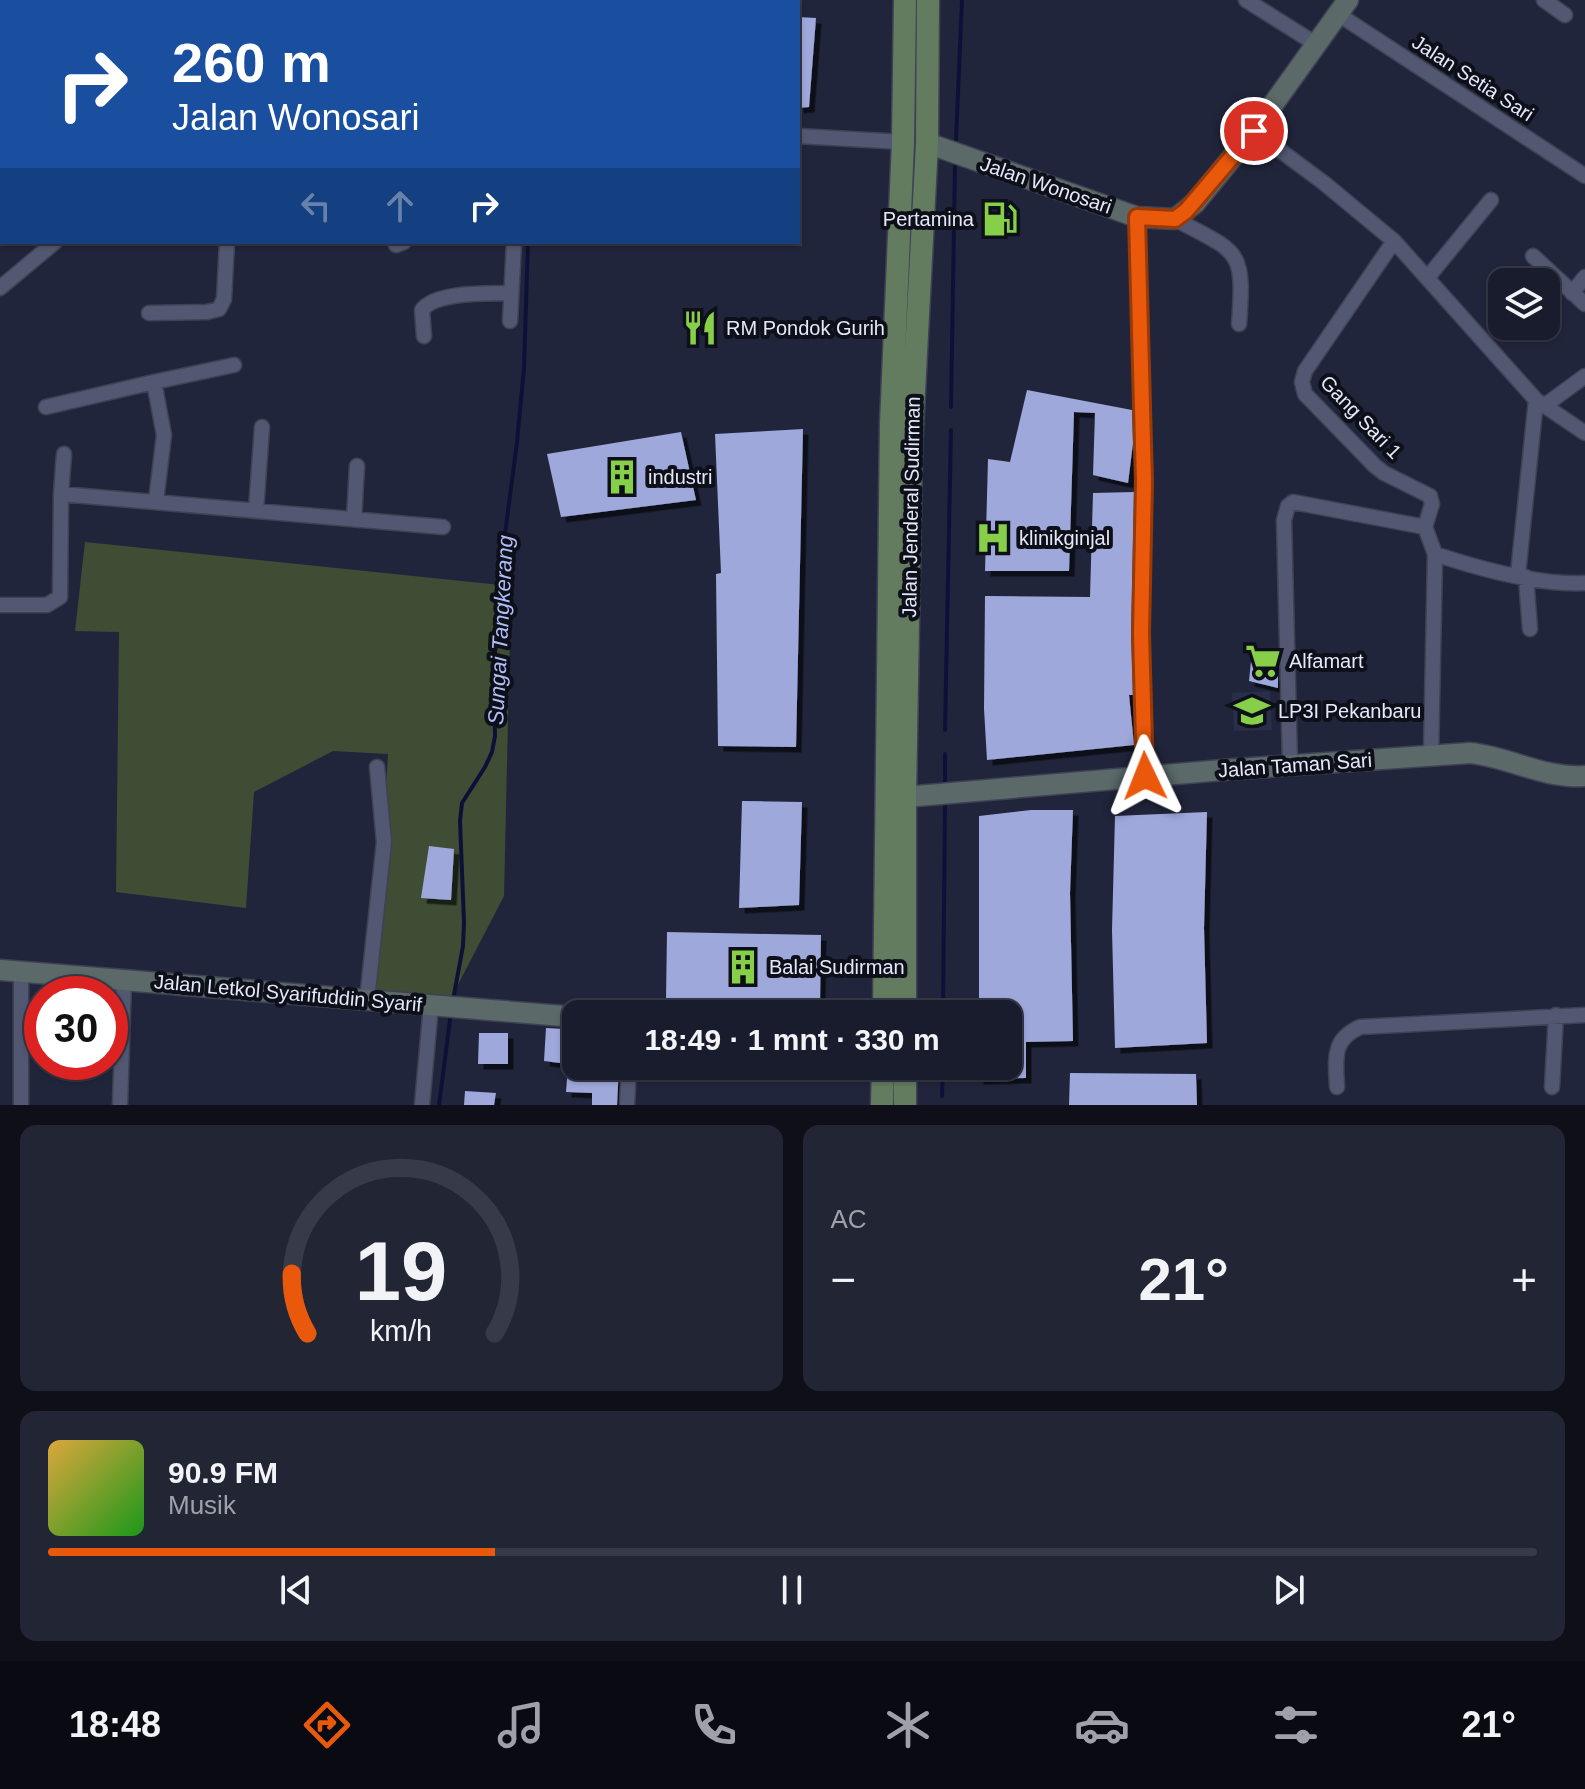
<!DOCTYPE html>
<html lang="id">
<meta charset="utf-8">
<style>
body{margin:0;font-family:Arial,sans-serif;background:#222534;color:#f1f3f6;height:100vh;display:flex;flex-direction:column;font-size:30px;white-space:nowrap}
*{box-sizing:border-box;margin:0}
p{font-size:26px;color:#9fa1a9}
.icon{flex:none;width:44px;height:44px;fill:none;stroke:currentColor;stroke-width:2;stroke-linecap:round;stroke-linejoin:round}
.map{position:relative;height:1105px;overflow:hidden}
.panel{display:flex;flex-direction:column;gap:20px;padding:20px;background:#0e0f18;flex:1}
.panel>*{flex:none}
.top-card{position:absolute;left:0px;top:0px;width:800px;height:244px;box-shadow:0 2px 6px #0004,0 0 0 2px #373a48;background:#1a4fa0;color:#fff;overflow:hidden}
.controls{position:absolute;left:1488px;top:268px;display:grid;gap:16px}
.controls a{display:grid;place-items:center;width:72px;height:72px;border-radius:16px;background:#191c2c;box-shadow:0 2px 6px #0004,0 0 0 2px #373a48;font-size:40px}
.speed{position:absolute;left:24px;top:976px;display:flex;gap:16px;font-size:40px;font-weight:700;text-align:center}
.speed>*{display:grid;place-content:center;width:104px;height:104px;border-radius:50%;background:#191c2c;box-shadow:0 2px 6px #0004,0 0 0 2px #373a48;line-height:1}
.speed .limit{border:12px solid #d22;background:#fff;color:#111}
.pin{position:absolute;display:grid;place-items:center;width:68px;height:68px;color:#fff;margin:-34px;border:4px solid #fff;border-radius:50%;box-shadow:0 2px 8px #0007}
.me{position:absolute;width:88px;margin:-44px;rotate:358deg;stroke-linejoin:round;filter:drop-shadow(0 0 6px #0008)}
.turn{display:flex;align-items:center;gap:28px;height:168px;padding:0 40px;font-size:36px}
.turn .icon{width:104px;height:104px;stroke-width:2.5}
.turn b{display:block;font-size:56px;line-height:68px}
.lanes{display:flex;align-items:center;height:76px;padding:0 40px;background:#0003;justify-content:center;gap:40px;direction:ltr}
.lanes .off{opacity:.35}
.big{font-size:60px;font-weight:600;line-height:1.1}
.panel .tile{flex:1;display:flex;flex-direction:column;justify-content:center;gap:12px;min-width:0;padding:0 28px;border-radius:16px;background:#222534}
.panel .dial{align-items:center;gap:0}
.dial svg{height:208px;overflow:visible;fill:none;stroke:#373a48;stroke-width:7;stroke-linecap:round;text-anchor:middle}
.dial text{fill:#f1f3f6;stroke:none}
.song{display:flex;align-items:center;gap:24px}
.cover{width:96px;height:96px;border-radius:12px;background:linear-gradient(135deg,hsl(40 70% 55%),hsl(120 70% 35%))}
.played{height:8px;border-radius:4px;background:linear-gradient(90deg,#ea580c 30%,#373a48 30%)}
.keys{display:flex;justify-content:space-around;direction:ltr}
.heat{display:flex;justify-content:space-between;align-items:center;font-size:44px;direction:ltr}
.panel .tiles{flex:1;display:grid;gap:20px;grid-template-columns:1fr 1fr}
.tile:last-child{grid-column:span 2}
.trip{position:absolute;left:562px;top:1000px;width:460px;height:80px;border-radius:16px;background:#191c2c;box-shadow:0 2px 6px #0004,0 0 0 2px #373a48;font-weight:600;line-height:80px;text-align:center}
.menu{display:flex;height:128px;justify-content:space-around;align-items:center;background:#0a0b12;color:#9fa1a9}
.menu .icon{width:56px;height:56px}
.menu .active{color:#ea580c}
.menu b{font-size:36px;color:#f1f3f6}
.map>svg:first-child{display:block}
.built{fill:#292e4a}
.green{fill:#3e4d34}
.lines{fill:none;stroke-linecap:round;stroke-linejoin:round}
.stream{stroke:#0e1137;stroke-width:4}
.building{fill:#9ea8da;filter:url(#shadow)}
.street-casing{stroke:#3f4255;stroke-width:17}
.secondary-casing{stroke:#3f4255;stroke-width:23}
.primary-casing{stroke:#3f4255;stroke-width:25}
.street{stroke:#535872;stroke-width:14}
.secondary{stroke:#5b6969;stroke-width:20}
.primary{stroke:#637b5f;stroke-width:22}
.route-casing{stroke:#983908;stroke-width:20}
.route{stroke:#ea580c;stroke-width:14}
.labels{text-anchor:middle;stroke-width:8;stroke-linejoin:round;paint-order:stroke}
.street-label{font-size:20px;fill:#e5e8f8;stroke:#0d0f19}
.poi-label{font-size:20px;fill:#e5e8f8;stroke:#0d0f19;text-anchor:start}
.water-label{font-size:22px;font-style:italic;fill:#b1bdf7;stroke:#0d0f19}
</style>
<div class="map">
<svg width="1585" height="1105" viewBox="0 0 1585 1105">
<defs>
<filter id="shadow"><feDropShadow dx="5.5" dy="5.5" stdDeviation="0" flood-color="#0009"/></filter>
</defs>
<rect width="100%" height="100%" fill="#21253b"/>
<path class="built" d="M 1270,691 L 1272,730 L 1234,731 L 1232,693 Z"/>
<path class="green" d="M 85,542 L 511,586 L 504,896 L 450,1000 L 374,993 L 388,754 L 333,751 L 254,792 L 246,908 L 116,892 L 119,632 L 75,631 Z"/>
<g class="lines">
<path class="stream" d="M 573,2 L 574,0
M 956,140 L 962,0
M 951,407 L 955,164
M 945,730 L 951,430
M 945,754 L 945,783
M 453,1000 L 463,946 L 464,923 L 460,821 L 462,803 L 485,767 L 492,752 L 495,736 L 494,667 L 500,572 L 517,442 L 524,368 L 528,242
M 943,1014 L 945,803
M 942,1096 L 943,1066
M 439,1105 L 451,1012"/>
</g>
<path class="building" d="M 798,17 L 816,18 L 809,107 L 798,108 Z
M 1027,390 L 1132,410 L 1133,443 L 1128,483 L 1093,475 L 1095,413 L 1074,412 L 1069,571 L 985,571 L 988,459 L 1010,462 Z
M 803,429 L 796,747 L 718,746 L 716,574 L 721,573 L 715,434 Z
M 681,432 L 696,500 L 561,517 L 547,454 Z
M 1134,492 L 1131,634 L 1133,695 L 1129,695 L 1134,745 L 987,760 L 984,709 L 985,596 L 1090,597 L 1093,493 Z
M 1252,651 L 1275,651 L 1273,676 L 1278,675 L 1278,688 L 1249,681 Z
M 742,801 L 802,802 L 799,905 L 739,908 Z
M 1031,810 L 1073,810 L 1070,893 L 1073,1041 L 1026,1042 L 1026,1078 L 978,1079 L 978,1066 L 1008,1066 L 1008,1014 L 979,1014 L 979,816 Z
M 1207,812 L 1204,928 L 1207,1043 L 1115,1048 L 1112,930 L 1115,816 Z
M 429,846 L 454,849 L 451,900 L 421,898 Z
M 667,932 L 821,935 L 820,1003 L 666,1000 Z
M 546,1028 L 565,1029 L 564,1036 L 576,1036 L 576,1065 L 544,1061 Z
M 479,1033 L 508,1033 L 508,1064 L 478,1064 Z
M 568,1066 L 619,1066 L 617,1105 L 592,1105 L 592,1093 L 566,1092 Z
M 1070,1073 L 1196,1074 L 1197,1105 L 1069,1105 Z
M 465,1091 L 496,1093 L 494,1105 L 464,1105 Z"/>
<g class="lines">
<g class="street-casing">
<path id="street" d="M 1246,0 L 1316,44
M 1544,0 L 1565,15
M 559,2 L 559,0
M 674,2 L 674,0
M 1338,14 L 1585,176
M 1254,131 L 1324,183 L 1394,241 L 1536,400 L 1585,433
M 798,136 L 903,142
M 1137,217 L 1144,482 L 1141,634 L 1145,776
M 1175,219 C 1238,253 1245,247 1239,324
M 1394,241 L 1305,371 L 1302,382 L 1305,394 L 1375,466 L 1384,473 L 1430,496 L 1432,504 L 1425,527
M 396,245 L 404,242
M 1533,256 L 1585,304
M 1428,277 L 1491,200
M 0,288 L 55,242
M 1572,293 L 1585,277
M 149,313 L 207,312 L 219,309 L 224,299 L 227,242
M 510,321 L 514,242
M 424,336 L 422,310 C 436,291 488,294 511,293
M 1544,406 L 1585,376
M 46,407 L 154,382
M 61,494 L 64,454
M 156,501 L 164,435 L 154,382 L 234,365
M 256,510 L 262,427
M 354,519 L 357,466
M 1425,527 L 1435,554 L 1431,755
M 1435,554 C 1480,569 1538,585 1585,583
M 1518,574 L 1536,400
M 1526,577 L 1530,629
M 0,605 L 47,605 L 60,597 L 61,494 L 443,527
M 1290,765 L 1284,520 L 1288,506 L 1293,502 L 1425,527
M 367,1000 L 384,842 L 377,767
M 1337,1087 C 1336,1060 1331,1040 1360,1027 L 1585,1015
M 1552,1087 L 1556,1015
M 21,1105 L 21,971
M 120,1105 L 124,980
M 422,1105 L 431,1005
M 627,1105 L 629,1066"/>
</g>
<g class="secondary-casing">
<path id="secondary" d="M 96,2 L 97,0
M 0,121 L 2,118
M 927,143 L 1137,217 L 1175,219 L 1195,203 L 1254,131 L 1348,0
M 905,797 L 1223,770 L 1470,753 C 1510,757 1544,779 1585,776
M 0,970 L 576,1017"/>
</g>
<g class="primary-casing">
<path id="primary" d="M 884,1014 L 891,424 L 903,142 L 905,0
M 905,1014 L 905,797 L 911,449 L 927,143 L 928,0
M 882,1105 L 883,1066
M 905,1105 L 905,1066"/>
</g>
<use href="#street" class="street"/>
<use href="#secondary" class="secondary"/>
<use href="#primary" class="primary"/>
</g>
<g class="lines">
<g class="route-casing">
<path id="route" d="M 1145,776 L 1141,634 L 1144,482 L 1137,217 L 1175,219 L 1186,211 L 1254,131"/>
</g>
<use href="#route" class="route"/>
</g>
<defs>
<g id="fuel-bare" transform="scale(2.76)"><path d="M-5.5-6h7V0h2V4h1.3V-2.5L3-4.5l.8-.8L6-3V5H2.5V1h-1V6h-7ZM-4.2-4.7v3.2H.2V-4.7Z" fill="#88cf49" stroke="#0d0f19" stroke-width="2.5" paint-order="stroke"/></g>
<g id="restaurant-bare" transform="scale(2.76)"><path d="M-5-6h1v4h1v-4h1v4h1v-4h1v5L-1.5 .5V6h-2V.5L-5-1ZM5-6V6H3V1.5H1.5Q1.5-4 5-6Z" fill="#88cf49" stroke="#0d0f19" stroke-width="2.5" paint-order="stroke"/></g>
<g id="building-bare" transform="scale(2.76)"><path d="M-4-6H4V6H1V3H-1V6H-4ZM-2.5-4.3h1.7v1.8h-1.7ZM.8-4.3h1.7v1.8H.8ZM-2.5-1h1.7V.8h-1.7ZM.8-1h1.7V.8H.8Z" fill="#88cf49" stroke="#0d0f19" stroke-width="2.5" paint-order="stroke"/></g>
<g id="hospital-bare" transform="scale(2.76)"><path d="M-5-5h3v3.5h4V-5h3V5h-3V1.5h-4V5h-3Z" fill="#88cf49" stroke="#0d0f19" stroke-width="2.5" paint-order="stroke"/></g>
<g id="supermarket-bare" transform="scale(2.76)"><path d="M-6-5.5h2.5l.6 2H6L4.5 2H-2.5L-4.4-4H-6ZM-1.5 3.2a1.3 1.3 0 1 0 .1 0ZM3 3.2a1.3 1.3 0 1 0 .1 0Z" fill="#88cf49" stroke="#0d0f19" stroke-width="2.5" paint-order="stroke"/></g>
<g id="university-bare" transform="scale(2.76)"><path d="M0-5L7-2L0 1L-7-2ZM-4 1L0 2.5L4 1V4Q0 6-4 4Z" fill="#88cf49" stroke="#0d0f19" stroke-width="2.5" paint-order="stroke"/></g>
</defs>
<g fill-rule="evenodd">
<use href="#fuel-bare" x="1000" y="219"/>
<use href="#restaurant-bare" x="700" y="328"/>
<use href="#building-bare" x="622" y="477"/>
<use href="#hospital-bare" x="993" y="538"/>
<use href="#supermarket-bare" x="1263" y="661"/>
<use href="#university-bare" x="1252" y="711"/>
<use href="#building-bare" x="743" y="967"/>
</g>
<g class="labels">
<g class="street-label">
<text transform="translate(1473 78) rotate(33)" y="7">Jalan Setia Sari</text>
<text transform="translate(1046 185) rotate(19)" y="7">Jalan Wonosari</text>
<text transform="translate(1361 417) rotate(46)" y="7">Gang Sari 1</text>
<text transform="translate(911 507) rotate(-89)" y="7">Jalan Jenderal Sudirman</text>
<text transform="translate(1295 765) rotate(-4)" y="7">Jalan Taman Sari</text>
<text transform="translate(288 993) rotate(5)" y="7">Jalan Letkol Syarifuddin Syarif</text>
</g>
<g class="poi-label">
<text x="974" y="226" text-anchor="end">Pertamina</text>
<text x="726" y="335">RM Pondok Gurih</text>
<text x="648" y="484">industri</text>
<text x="1019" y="545">klinikginjal</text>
<text x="1289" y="668">Alfamart</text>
<text x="1278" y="718">LP3I Pekanbaru</text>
<text x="769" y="974">Balai Sudirman</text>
</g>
<g class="water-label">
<text transform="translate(500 630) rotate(-87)" y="8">Sungai Tangkerang</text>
</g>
</g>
</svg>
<div class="controls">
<a><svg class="icon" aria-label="layers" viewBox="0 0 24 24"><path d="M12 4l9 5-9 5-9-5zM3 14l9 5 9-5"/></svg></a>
</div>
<div class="speed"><div class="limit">30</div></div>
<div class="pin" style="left:1254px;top:131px;background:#d93025"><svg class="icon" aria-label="arrive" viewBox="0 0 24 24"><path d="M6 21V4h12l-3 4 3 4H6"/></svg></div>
<svg class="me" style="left:1145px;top:776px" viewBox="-20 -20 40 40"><path d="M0-17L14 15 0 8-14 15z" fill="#ea580c" stroke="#fff" stroke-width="4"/></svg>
<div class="trip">18:49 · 1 mnt · 330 m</div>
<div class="top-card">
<div class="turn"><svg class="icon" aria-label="right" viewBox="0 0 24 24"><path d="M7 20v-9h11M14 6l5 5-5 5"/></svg><div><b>260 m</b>Jalan Wonosari</div></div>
<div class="lanes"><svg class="icon off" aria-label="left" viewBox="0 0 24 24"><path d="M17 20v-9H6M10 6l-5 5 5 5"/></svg><svg class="icon off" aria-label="ahead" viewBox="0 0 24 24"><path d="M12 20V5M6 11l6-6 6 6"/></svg><svg class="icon" aria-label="right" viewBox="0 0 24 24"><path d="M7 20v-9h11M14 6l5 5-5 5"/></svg></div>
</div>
</div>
<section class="panel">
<div class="tiles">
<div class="tile dial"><svg viewBox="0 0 100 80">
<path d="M14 69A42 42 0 1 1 86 69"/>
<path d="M14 69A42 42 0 0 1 8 46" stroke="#ea580c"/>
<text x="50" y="56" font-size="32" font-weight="700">19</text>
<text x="50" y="72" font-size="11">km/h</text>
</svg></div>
<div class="tile"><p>AC</p>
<div class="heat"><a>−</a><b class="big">21°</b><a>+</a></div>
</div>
<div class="tile">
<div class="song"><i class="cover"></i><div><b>90.9 FM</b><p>Musik</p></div></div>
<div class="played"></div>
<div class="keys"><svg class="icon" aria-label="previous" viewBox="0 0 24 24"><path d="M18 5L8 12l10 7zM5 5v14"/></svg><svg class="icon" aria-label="pause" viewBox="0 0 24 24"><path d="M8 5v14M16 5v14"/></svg><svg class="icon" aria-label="next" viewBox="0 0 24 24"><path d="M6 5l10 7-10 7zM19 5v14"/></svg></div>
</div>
</div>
</section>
<nav class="menu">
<b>18:48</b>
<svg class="icon active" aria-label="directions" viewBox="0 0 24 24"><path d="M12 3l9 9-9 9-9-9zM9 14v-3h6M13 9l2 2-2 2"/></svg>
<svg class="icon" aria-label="music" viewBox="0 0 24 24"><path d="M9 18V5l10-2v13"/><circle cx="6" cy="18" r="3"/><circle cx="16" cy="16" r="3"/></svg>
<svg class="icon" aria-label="phone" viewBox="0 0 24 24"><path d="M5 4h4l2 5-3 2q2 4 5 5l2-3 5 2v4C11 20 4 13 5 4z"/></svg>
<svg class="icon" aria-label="climate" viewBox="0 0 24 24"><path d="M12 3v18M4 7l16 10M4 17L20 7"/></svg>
<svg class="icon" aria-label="car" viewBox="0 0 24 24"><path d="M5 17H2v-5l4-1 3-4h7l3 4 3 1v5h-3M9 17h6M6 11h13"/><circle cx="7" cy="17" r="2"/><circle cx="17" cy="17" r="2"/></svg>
<svg class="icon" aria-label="filters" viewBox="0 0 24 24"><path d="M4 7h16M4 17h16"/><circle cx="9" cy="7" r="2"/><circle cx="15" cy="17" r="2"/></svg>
<b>21°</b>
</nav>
